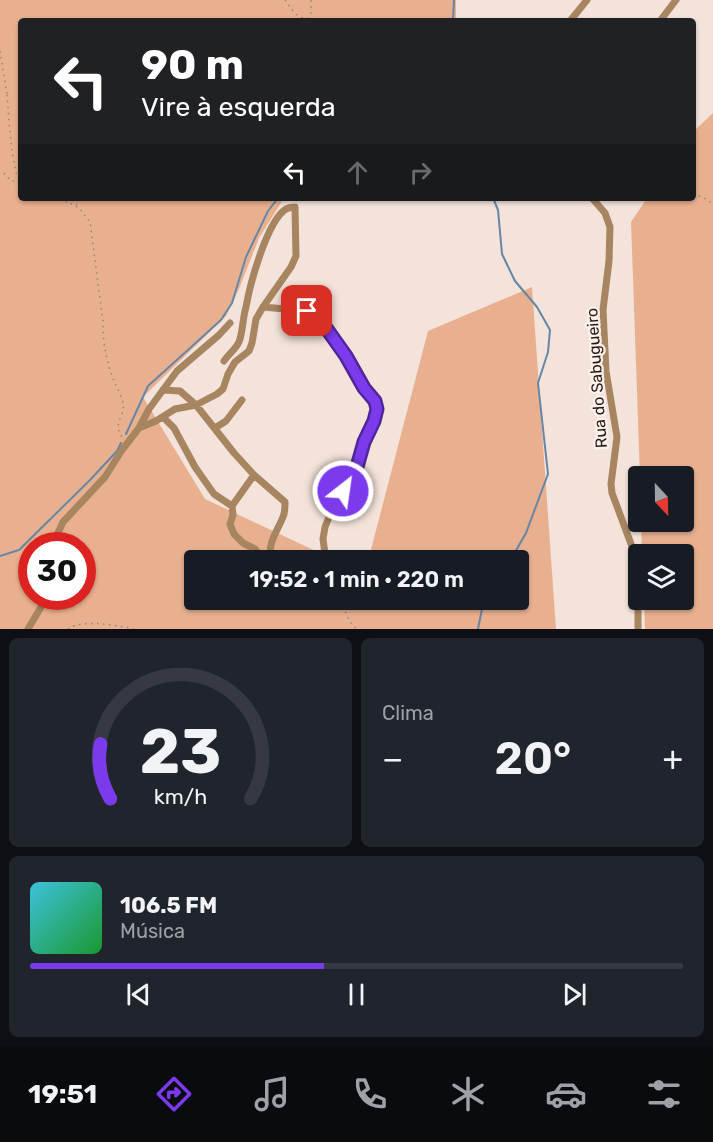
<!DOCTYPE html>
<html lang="pt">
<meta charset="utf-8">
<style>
body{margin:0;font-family:Rubik,sans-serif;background:#20242c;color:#f1f3f6;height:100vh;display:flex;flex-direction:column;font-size:22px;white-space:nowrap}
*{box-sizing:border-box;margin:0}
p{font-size:20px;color:#9ea1a6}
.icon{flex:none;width:33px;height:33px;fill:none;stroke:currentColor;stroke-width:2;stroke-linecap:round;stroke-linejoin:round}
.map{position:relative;height:629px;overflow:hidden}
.side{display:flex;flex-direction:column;gap:9px;padding:9px;background:#0d0f14;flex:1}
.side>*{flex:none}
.top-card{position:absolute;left:18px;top:18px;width:678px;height:183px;border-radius:6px;box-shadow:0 2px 4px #0004;background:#202124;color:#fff;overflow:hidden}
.needle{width:39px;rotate:158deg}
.controls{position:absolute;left:628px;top:466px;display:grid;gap:12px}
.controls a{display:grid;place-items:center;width:66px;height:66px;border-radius:6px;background:#171b24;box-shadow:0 2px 4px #0004;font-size:30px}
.speed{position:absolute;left:18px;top:532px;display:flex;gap:12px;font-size:30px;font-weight:700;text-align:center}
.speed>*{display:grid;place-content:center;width:78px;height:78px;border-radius:50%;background:#171b24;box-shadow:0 2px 4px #0004;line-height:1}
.speed .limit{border:9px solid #d22;background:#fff;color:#111}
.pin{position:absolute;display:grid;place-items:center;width:51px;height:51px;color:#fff;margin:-26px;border-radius:12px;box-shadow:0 3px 9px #0006}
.me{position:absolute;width:66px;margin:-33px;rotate:30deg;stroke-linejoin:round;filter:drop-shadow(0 0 4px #0008)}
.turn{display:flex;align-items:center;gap:21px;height:126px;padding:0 24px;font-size:27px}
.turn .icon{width:78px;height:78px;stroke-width:2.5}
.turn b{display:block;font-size:42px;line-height:51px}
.lanes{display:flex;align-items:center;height:57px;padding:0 24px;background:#0003;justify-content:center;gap:30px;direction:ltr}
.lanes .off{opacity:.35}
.big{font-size:45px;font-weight:600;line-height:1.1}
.side .card{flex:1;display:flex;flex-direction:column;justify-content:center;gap:9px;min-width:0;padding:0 21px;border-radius:9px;background:#20242c}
.side .dial{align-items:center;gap:0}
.dial svg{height:156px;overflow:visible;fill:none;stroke:#363941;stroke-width:7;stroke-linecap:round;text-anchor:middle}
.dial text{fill:#f1f3f6;stroke:none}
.song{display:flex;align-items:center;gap:18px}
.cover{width:72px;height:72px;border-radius:9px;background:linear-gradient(135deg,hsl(190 70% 55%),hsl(130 70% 35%))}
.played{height:6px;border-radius:3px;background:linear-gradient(90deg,#7c3aed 45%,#363941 45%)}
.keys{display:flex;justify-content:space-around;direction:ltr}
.heat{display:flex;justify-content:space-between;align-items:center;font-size:33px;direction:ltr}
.side .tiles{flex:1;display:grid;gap:9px;grid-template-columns:1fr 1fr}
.card:last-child{grid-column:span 2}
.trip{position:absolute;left:184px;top:550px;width:345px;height:60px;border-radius:6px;background:#171b24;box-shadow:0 2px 4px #0004;font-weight:600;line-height:60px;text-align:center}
.tabs{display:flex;height:96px;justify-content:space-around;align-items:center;background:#090b0e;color:#9ea1a6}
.tabs .icon{width:42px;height:42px}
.tabs .current{color:#7c3aed}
.tabs b{font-size:27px;color:#f1f3f6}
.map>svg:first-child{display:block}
.green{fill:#e9b08f;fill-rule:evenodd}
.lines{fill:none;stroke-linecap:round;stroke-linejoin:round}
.stream{stroke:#6586a7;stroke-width:2}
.path{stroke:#928680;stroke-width:1.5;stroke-dasharray:1.5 4.5;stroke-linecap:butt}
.minor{stroke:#a88561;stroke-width:7}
.route-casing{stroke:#51269a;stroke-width:15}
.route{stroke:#7c3aed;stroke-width:10}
.labels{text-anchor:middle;stroke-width:4.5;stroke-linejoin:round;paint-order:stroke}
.street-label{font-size:16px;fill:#211b18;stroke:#fef1ea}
</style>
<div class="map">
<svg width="713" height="629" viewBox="0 0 713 629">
<rect width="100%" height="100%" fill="#f4e3da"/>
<path class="green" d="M 0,0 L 456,0 L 456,21 L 21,21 L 21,198 L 284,198 L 259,238 L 239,289 L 226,316 L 143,397 L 205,499 L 337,561 L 195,561 L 195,600 L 519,600 L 519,561 L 368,561 L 428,331 L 532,287 L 556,629 L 0,629 ZM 32,546 L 82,546 L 82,597 L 32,597 Z
M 713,113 L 713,629 L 645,629 L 644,600 L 684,600 L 684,555 L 642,555 L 641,522 L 684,522 L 684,477 L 640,477 L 631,222 L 647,198 L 693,198 L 693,132 Z"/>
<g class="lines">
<path class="stream" d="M 453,21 L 454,0
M 493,198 L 498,210 L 502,254 L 515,281 L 537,307 L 550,330 L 548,352 L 538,383 L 548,474 L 526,533 L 510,561
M 126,434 L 148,386 L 221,320 L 232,303 L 246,257 L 268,211 L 278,198
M 0,556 L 19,550 L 90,480 L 117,451 L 121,443
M 478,629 L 482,609 L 487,600"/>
<path class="path" d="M 285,0 C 291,8 297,20 308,18 L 311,13 L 311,0
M 0,51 L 7,94
M 7,95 C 9,115 11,170 21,184
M 4,173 L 10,180 L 19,183
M 693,194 L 704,198 L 713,204
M 60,198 L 79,208 L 90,222 L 103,321 C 102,341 107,362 114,381 C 117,388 121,395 123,403 C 126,416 111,423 123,438
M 76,205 L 84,198
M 343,600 C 344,612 348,620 356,629
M 68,629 C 84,618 116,626 135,629"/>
<path class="minor" d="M 570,21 L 587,0
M 660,21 L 676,0
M 592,198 L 605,213 L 610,227 L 609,261 L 603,310 L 606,371 L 617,437 L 611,484 L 612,493 L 637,560 L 638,573 L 638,629
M 263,307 L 307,311 L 319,317 L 346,356 L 364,388 L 375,401 L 377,409 L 374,421 L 364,443 L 353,481 L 343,491 L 334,505 L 325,527 L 323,539 L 326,561
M 163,390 L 180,391 L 196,405 L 234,453 L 254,475 L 232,506 L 233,515 L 230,524 L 234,534 L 243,543 L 255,549 L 266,561
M 163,417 L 174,428 L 195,467 L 214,494 L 232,506
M 139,428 L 156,421 L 175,409 L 196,405 L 217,394 L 223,389 L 228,374 L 235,362 L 249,351 L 252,343 L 256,319 L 263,307 L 291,267 L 296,256 L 295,207 C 293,207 288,208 286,209 C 267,221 250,284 246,307 C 243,317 243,328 240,339 C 238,348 229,353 224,361
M 215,428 L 226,421 L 242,400
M 254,475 L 285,502 C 285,507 285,513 283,517 C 277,532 267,543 271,561
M 52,546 L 63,522 L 105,477 L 122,450 L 139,428 L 149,409 L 177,371 L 219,335 L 230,323
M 28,629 L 47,597"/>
</g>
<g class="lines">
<g class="route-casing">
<path id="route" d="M 307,311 L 319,318 L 346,356 L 364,388 L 375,401 L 377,409 L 374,421 L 364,442 L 353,481 L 343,491"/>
</g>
<use href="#route" class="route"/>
</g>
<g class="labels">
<g class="street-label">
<text transform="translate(596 378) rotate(-94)" y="6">Rua do Sabugueiro</text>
</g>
</g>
</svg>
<div class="controls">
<a><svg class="needle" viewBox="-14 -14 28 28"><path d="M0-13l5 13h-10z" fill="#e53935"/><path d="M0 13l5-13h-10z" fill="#9ea1a6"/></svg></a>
<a><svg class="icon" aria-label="layers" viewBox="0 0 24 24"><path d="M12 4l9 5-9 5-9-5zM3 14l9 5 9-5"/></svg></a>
</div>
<div class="speed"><div class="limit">30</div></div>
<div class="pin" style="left:307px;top:311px;background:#d93025"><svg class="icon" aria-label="arrive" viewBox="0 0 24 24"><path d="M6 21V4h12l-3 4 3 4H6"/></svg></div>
<svg class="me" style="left:343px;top:491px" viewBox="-20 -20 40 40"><circle r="17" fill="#7c3aed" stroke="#fff" stroke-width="3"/><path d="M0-11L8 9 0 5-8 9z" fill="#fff"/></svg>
<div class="trip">19:52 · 1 min · 220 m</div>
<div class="top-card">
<div class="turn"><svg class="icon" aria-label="left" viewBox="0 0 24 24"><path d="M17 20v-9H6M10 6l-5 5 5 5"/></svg><div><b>90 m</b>Vire à esquerda</div></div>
<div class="lanes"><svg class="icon" aria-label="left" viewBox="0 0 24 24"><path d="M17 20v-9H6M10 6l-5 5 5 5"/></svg><svg class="icon off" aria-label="ahead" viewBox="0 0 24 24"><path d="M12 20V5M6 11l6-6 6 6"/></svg><svg class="icon off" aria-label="right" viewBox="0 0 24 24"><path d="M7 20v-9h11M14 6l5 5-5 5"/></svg></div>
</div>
</div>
<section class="side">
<div class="tiles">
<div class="card dial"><svg viewBox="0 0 100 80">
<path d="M14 69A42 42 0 1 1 86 69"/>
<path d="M14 69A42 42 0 0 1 9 41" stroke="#7c3aed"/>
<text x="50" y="56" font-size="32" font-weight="700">23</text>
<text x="50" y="72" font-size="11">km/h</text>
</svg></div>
<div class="card"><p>Clima</p>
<div class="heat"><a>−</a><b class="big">20°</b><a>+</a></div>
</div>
<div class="card">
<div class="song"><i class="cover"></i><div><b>106.5 FM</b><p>Música</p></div></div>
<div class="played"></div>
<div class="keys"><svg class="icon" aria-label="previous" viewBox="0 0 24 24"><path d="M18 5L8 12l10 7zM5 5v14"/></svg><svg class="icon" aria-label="pause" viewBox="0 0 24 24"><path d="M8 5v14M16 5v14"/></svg><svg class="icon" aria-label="next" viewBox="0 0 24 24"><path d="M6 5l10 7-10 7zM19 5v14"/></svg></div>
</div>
</div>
</section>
<nav class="tabs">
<b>19:51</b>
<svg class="icon current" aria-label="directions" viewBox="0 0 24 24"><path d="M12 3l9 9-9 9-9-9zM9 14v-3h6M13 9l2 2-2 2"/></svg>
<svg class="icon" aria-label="music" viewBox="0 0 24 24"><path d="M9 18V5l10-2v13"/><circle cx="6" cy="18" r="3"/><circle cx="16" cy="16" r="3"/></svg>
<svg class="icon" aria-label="phone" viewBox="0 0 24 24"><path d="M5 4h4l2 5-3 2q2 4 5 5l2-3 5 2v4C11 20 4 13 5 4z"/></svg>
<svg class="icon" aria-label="climate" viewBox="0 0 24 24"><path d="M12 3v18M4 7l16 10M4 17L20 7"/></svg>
<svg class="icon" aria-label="car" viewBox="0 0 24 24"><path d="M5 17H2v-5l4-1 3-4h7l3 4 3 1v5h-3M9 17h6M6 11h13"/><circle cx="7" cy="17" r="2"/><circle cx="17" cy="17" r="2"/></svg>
<svg class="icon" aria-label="filters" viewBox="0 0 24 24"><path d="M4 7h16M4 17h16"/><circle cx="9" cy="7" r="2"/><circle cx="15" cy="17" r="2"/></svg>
</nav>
